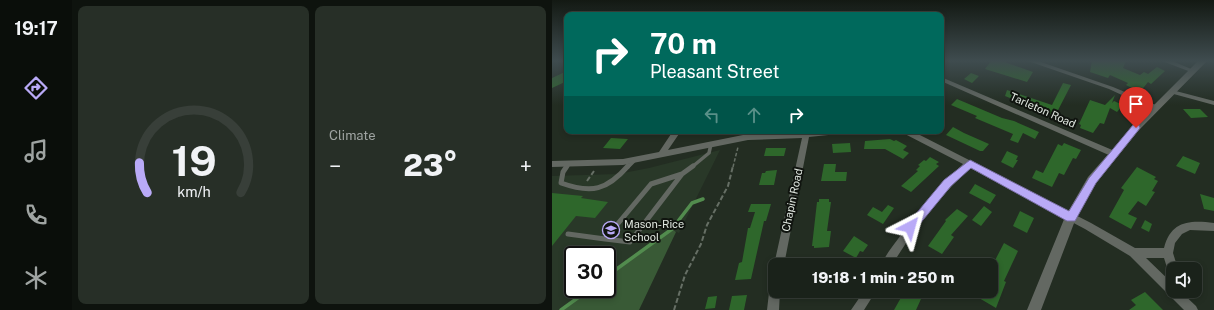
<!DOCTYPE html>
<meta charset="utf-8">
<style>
body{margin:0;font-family:"Public Sans",sans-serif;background:#272f27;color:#f1f3f6;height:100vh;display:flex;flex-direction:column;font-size:15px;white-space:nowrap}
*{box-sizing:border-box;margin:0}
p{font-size:13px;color:#9fa4a2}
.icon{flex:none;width:22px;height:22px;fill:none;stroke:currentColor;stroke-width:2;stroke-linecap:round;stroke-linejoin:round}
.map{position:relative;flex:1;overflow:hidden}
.details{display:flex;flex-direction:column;gap:6px;padding:6px;background:#0e130e;width:480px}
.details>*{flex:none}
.guide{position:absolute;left:12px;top:12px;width:380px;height:122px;border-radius:8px;box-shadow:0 2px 6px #0003,0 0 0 1px #383f39;background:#00695c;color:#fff;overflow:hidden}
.fabs{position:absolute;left:614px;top:262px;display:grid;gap:8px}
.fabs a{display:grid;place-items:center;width:36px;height:36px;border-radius:8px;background:#1a221a;box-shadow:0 2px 6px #0003,0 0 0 1px #383f39;font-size:20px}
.speed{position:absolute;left:12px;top:246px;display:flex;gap:8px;font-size:20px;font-weight:700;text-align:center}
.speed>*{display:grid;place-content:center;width:52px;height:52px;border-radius:50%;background:#1a221a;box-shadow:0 2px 6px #0003,0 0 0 1px #383f39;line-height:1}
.speed .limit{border:2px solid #111;border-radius:6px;background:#fff;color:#111}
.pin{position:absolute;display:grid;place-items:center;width:34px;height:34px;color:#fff;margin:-41px -17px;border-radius:50% 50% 50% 0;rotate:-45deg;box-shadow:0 0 4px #0007}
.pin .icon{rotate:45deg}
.me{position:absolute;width:44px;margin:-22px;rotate:39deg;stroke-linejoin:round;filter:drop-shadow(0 0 3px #0008)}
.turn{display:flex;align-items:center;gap:14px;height:84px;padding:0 20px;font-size:18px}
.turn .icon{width:52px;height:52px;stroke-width:2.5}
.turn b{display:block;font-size:28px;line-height:34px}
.lanes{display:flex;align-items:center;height:38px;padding:0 20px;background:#0003;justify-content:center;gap:20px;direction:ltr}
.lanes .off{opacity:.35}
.big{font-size:30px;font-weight:800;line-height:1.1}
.details .tile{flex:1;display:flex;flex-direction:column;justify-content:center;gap:6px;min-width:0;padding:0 14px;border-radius:8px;background:#272f27}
.details .dial{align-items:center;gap:0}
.dial svg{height:104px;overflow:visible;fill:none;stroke:#383f39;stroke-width:7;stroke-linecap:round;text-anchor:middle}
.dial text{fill:#f1f3f6;stroke:none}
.heat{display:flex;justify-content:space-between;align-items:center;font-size:22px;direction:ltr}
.details .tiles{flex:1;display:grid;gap:6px;grid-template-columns:repeat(2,1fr)}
.trip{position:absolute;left:216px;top:258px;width:230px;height:40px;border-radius:8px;background:#1a221a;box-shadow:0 2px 6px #0003,0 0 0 1px #383f39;font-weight:800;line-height:40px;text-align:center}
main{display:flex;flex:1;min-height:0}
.tab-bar{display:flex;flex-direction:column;width:72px;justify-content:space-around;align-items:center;background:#0a0e0a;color:#9fa4a2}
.tab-bar .icon{width:28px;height:28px}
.tab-bar .selected{color:#b9aaf7}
.tab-bar b{font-size:18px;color:#f1f3f6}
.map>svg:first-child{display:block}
.built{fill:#293828}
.green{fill:#395a36}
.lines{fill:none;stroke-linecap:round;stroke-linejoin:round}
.stream{stroke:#528c4e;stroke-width:3.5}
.building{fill:#2e672b}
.path-far1{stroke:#666f65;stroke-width:1.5;stroke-dasharray:3.5 2;stroke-linecap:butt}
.path{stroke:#666f65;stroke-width:2;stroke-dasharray:5 2.5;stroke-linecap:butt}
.service-far1{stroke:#636862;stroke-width:3.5}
.service{stroke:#636862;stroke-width:5}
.minor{fill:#636862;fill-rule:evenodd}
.tertiary{fill:#636862;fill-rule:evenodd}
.route{fill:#b9aaf7;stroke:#786ea1}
.labels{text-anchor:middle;stroke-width:4;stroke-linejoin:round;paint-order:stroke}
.street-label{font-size:11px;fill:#e1e8e1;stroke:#10140f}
.poi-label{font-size:11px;fill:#e1e8e1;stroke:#10140f;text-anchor:start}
</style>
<main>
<nav class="tab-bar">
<b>19:17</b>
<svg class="icon selected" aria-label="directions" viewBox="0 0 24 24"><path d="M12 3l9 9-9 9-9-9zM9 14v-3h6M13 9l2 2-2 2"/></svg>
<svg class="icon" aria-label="music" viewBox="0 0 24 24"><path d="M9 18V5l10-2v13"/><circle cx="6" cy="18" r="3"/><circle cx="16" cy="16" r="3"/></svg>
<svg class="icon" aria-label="phone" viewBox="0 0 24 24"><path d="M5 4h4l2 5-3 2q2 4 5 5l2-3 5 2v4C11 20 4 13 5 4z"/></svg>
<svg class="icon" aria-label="climate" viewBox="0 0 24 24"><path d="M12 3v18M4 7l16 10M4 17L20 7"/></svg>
</nav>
<section class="details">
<div class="tiles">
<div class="tile dial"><svg viewBox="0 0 100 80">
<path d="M14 69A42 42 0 1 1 86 69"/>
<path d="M14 69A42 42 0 0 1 8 46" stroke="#b9aaf7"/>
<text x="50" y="56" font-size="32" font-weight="700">19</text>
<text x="50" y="72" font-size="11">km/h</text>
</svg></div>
<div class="tile"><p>Climate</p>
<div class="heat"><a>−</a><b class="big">23°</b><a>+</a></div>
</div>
</div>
</section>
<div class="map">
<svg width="662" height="310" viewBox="0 0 662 310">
<rect width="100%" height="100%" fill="#232d22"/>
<path class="built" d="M 168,150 L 127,233 L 119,229 L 55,276 L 55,255 L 21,255 L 21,289 L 38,289 L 9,310 L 0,310 L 0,176 L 66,174 L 97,168 Z"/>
<path class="green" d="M 120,229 L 124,232 L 87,310 L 9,310 L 38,289 L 55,289 L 55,276 Z"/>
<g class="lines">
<path class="stream" d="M 55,276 L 120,229 L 140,203 L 151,199
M 9,310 L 38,289"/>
</g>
<path class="building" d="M 439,61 L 450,61 L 481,72 L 475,82 L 433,69 Z
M 540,61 L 574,61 L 571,68 L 588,75 L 592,72 L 596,74 L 605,67 L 613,71 L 599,84 L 596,82 L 588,92 L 574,85 L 576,83 L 558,75 L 556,78 L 538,72 Z
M 15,71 L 15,81 L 0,88 L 0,78 Z
M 419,73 L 427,76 L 420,83 L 412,79 Z
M 511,83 L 519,85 L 503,116 L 453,96 L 455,90 L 500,105 Z
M 563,95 L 560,103 L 562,101 L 571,105 L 565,112 L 558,108 L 552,124 L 548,123 L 541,133 L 528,128 L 529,125 L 527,124 L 538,100 L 553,105 Z
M 405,99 L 450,118 L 462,121 L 487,132 L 483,139 L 471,133 L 466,143 L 458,140 L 461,134 L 423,118 L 425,116 L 399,105 Z
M 631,109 L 648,109 L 656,117 L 639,118 Z
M 401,127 L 412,133 L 437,144 L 431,151 L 428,151 L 394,135 Z
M 59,138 L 76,139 L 68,149 L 51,148 Z
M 338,139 L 342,141 L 344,140 L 355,146 L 351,150 L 357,153 L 351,159 L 333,149 L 312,149 L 313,141 Z
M 298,143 L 299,152 L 281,153 L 280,144 Z
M 512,143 L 529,150 L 524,159 L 521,158 L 512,175 L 507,173 L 500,187 L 480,178 L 484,170 L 491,173 L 506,144 L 510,146 Z
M 214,148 L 234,148 L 232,156 L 212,156 Z
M 455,151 L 466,156 L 464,160 L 466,160 L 461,168 L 449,162 Z
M 631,156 L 648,163 L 643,174 L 624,166 Z
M 378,157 L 387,162 L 384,164 L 387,166 L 359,192 L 349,186 L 366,171 L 364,170 L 368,166 L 366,165 L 372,160 L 374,161 Z
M 272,164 L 284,164 L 283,172 L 295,172 L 294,181 L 269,181 Z
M 585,167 L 604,177 L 602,179 L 606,181 L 600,191 L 603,192 L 594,206 L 586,201 L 576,214 L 585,218 L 579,229 L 557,217 L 572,190 L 569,188 Z
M 225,170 L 222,185 L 207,185 L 210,173 L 213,173 L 214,171 Z
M 423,184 L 444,195 L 438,204 L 417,193 Z
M 0,193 L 31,196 L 29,198 L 56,202 L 43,218 L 24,216 L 0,246 Z
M 648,194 L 662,198 L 662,211 L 652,209 Z
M 267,199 L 277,199 L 277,202 L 279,202 L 275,231 L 279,231 L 277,247 L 262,248 L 262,246 L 260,246 L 265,202 L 267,202 Z
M 199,204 L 219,204 L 214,221 L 212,221 L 199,279 L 183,280 L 187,263 L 190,262 L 196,228 L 198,228 L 203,212 L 196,212 Z
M 336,205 L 342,208 L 331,224 L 315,215 L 321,207 L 330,212 Z
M 432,206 L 440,212 L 429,226 L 420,220 Z
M 405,209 L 416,216 L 399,235 L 402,237 L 390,254 L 376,246 L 394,221 L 393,220 Z
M 468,211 L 482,218 L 475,233 L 461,226 Z
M 593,220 L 600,224 L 597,232 L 589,228 Z
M 302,236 L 316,245 L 311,252 L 308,251 L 304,258 L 291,251 Z
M 452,243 L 466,251 L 452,281 L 454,282 L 444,308 L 415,291 L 439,291 L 439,268 Z
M 354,291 L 369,299 L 364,310 L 342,310 L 351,294 L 352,295 Z
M 593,292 L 611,310 L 577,310 L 584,305 L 579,300 Z
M 195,295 L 192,310 L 177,310 L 180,296 Z
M 165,296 L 163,308 L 153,309 L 156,297 Z"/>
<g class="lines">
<path class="path-far1" d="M 181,167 L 186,147"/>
<path class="path" d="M 35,181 L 42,171
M 122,310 L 133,275 L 149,244 L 155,225 L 176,186 L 181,166"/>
<path class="service-far1" d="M 14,167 L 17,164
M 76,167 L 82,161
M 140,167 L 157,153 L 159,144"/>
<path class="service" d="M 15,166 L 11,172 L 9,183 C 40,194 55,190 76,166
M 130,174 L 78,242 L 53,239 L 99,184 Z
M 130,174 L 141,166
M 16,234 L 53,239"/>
<path class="minor" d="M 476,61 L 486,61 L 561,87 L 606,106 L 608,108 L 604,110 L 602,110 L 557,89 Z
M 610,61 L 620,61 L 644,71 L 641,73 L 639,72 Z
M 389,77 L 565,152 L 566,154 L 565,156 L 559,156 L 389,81 Z
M 620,90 L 662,101 L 662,105 L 618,93 L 617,92 Z
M 121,131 L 129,131 L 116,150 L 196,134 L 290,131 L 286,134 L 257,137 L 232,265 L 223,265 L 223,268 L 222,265 L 250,138 L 196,140 L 71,165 L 0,167 L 0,161 L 71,159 L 107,152 Z
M 350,131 L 360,131 L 417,160 L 421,161 L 422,163 L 539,223 L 583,248 L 612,248 C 619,221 637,220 662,223 L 662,231 L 638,230 L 630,234 L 623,243 L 621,253 L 626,269 L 621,269 L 621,276 L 617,274 L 612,258 L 594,258 L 621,284 L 621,291 L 628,291 L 644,306 L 646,310 L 632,310 L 578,256 L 533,229 L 418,168 C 387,197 362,229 340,265 L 329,265 C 333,256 340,247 346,239 C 364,212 386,187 411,164 L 351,133 Z
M 223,279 L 223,291 L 228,291 L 227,310 L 215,310 L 218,284 L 219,280 Z
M 312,291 L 324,291 L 312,310 L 299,310 Z"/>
<path class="tertiary" d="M 646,61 L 655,61 L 587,130 L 544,183 L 524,218 L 489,310 L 475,310 L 513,217 L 536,177 L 581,126 Z"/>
</g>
<linearGradient id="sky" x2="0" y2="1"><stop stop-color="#131913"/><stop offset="0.58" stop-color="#3f4c4f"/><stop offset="1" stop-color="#3f4c4f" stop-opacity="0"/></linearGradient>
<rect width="662" height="105" fill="url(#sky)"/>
<path class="route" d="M 581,125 L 587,125 L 588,128 L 544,183 L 523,221 L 515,221 L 419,168 L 399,186 L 362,231 L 354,231 L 353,227 L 392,180 L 418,160 L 517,211 L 537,178 Z"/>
<defs>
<g id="school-ring" transform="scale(0.9)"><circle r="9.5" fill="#10140f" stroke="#b9aaf7" stroke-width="1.5"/><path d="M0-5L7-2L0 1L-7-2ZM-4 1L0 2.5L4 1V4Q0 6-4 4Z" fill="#b9aaf7"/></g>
</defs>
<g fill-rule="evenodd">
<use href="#school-ring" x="59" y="230"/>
</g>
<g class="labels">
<g class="street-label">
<text transform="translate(491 110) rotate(24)" y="4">Tarleton Road</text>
<text transform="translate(240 200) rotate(-78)" y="4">Chapin Road</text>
</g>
<g class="poi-label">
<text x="72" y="228">Mason-Rice<tspan x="72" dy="13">School</tspan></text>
</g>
</g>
</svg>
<div class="fabs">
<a><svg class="icon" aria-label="sound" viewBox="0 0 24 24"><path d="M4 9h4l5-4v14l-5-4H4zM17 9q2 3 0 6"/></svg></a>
</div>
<div class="speed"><div class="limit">30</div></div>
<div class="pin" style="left:584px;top:128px;background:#d93025"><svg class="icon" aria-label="arrive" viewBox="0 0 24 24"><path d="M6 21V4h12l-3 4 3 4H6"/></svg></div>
<svg class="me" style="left:358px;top:227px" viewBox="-20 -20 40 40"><path d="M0-17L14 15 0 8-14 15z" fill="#b9aaf7" stroke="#fff" stroke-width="4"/></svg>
<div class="trip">19:18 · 1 min · 250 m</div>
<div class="guide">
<div class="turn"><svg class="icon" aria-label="right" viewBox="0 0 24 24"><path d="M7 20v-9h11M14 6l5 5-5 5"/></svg><div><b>70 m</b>Pleasant Street</div></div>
<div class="lanes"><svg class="icon off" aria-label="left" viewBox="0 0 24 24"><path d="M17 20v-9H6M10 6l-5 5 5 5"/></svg><svg class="icon off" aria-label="ahead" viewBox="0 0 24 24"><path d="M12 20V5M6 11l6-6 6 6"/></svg><svg class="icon" aria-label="right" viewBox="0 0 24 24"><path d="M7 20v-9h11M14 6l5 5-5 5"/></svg></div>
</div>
</div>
</main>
